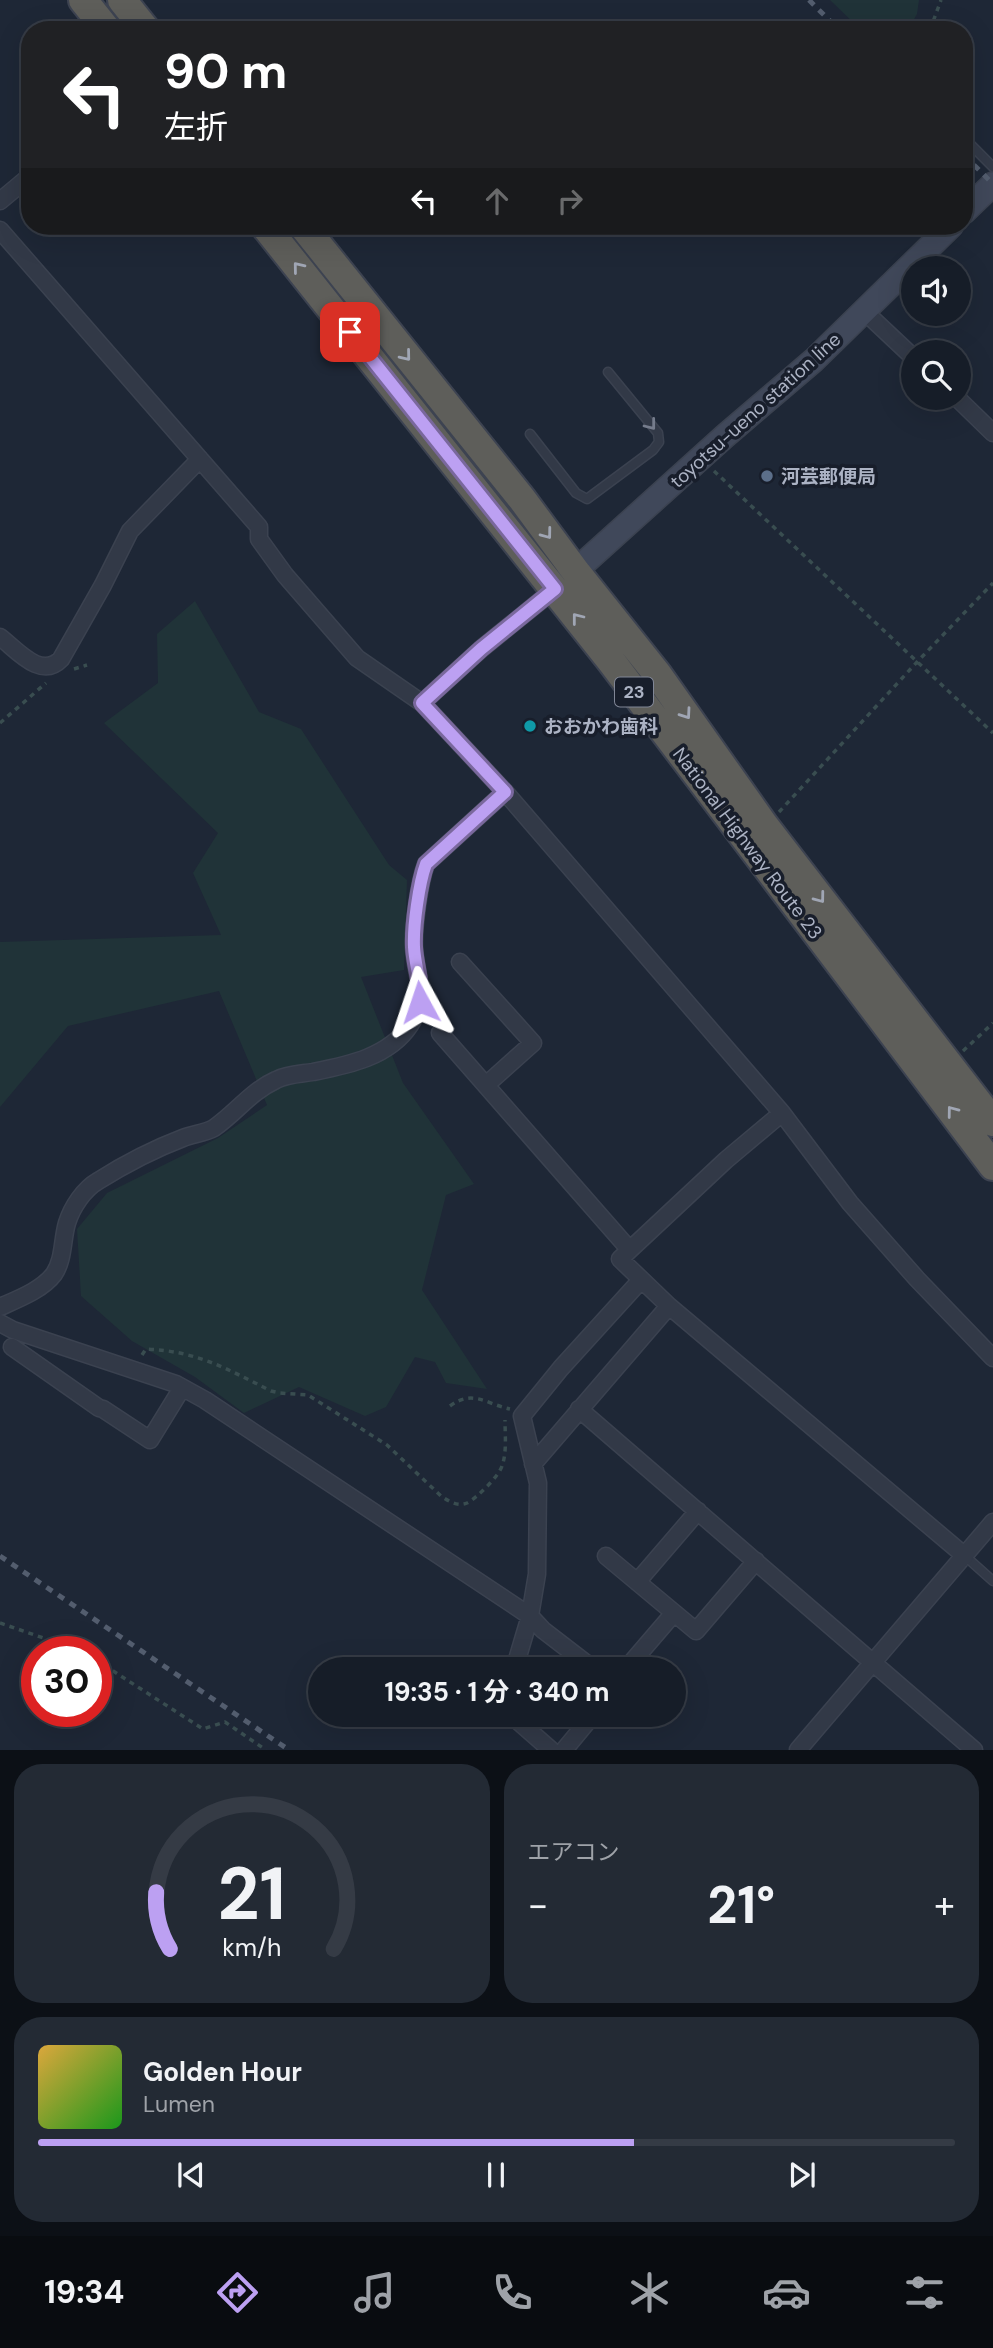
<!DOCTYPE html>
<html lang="ja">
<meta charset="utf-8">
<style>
body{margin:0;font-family:"DM Sans","Noto Sans JP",sans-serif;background:#232a34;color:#f1f3f6;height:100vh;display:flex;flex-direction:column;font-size:26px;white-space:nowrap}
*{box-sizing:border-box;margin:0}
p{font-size:23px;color:#9ea2a8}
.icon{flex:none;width:38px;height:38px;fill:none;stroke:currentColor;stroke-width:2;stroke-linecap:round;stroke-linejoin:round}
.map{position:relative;height:1750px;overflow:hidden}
.drawer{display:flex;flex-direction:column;gap:14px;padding:14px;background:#0c1016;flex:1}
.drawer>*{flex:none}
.guide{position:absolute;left:21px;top:21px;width:952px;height:214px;border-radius:28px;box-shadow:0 7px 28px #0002,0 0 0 2px #353b45;background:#202124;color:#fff;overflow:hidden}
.fabs{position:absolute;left:901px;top:256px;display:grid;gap:14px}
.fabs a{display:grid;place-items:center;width:70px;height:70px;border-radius:50%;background:#161d28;box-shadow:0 7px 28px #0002,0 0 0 2px #353b45;font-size:35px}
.speed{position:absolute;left:21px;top:1636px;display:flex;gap:14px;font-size:35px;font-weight:700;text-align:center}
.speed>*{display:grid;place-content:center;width:91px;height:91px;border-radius:50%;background:#161d28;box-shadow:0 7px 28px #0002,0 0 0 2px #353b45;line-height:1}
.speed .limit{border:10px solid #d22;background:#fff;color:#111}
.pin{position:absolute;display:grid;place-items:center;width:60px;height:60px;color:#fff;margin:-30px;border-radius:14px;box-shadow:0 4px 10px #0006}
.me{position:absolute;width:77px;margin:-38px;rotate:355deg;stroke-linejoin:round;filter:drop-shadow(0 0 5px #0008)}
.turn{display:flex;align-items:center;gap:24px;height:147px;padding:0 28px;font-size:32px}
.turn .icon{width:91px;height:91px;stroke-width:2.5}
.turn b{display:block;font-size:49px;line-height:60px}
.lanes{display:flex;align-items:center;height:66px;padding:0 28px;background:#0003;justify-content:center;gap:35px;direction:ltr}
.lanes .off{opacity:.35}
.big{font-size:52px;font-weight:700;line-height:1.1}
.drawer .widget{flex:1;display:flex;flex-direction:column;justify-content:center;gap:10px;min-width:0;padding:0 24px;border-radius:28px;background:#232a34}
.drawer .dial{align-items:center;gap:0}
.dial svg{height:182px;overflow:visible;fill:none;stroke:#353b45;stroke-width:7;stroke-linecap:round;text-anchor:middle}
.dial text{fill:#f1f3f6;stroke:none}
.song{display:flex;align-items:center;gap:21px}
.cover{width:84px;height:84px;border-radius:10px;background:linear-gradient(135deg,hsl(40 70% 55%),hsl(120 70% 35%))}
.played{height:7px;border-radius:4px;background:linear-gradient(90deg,#bca0f2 65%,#353b45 65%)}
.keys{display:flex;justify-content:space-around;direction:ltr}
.heat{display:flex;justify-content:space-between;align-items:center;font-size:38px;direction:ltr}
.drawer .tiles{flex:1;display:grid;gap:14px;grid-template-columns:1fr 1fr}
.widget:last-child{grid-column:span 2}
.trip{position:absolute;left:308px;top:1657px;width:378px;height:70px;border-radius:35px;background:#161d28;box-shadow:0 7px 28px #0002,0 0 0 2px #353b45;font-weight:700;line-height:70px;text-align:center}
.tabs{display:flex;height:112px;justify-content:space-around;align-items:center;background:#090c10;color:#9ea2a8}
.tabs .icon{width:49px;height:49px}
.tabs .active{color:#bca0f2}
.tabs b{font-size:32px;color:#f1f3f6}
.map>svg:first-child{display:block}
.green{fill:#203338}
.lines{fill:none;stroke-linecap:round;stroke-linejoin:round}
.service-casing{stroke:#3b4250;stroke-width:11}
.minor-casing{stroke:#3b4250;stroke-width:19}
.secondary-casing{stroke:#3b4250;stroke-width:26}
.trunk-casing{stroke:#3d4351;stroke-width:32}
.path{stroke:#394d50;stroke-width:3.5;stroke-dasharray:5 5;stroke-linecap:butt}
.service{stroke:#323947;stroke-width:8}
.minor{stroke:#323947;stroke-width:16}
.secondary{stroke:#40485a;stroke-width:23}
.trunk{stroke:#5e5e5a;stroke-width:28}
.rail{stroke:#535d6e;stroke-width:5;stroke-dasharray:7 7;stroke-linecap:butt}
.oneway{stroke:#a0a6b4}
.oneway2{stroke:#757c8c}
.route-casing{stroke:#7a689d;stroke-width:18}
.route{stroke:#bca0f2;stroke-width:12}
.service-dot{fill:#5c6f8a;stroke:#181e2b;stroke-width:2.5}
.culture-dot{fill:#0f9aa8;stroke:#181e2b;stroke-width:2.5}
.labels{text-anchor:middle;stroke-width:7;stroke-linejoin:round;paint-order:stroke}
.shield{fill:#181e2b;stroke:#808696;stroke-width:2}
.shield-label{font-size:18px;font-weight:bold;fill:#acb3c4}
.street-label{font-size:19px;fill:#acb3c4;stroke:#181e2b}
.poi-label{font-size:19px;font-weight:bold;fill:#acb3c4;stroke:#181e2b;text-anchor:start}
</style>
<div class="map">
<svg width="993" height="1750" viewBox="0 0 993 1750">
<rect width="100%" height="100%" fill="#1e2736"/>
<path class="green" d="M 830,0 L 919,0 L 917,14 L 908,30 L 861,30 Z
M 195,601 L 259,712 L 301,729 L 389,865 L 407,880 L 404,970 L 361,977 L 403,1083 L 474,1184 L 446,1195 L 422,1290 L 487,1389 L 446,1383 L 435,1362 L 415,1357 L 386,1407 L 365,1416 L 299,1387 L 244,1413 L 195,1377 L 132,1341 L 81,1296 L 77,1229 L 107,1193 L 218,1138 L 267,1105 L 219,991 L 68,1026 L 0,1107 L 0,942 L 221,935 L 193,873 L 218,833 L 104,723 L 158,683 L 157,634 Z"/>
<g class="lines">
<g class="service-casing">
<path id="service" d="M 964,138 L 993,167
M 530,434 L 576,493 L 587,499 L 653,450 L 659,442 L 658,433 L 608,372
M 965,1556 L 993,1581"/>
</g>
<g class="minor-casing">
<path id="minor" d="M 0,201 L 30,176
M 0,230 L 259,527 L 259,539 L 285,575 L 357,658 L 422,703 L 505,792 L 782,1113 L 850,1203 L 917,1279 L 993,1358
M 864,311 L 914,358
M 956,397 L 993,433
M 0,637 C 17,650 41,680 61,659 L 103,585 L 130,531 L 200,459
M 422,703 L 481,649 L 555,589
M 460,962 L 533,1043 L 486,1085
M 440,1033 L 629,1249
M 782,1113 L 726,1160 L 620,1259 L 669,1306 L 965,1556
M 0,1307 C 18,1299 42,1290 54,1274 C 64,1259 62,1240 67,1223 C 72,1207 84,1189 98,1181 C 125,1164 154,1149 183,1138 C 193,1134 205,1133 214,1128 C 237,1112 250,1092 276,1080 C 287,1074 301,1074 313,1072 C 348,1065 389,1057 410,1025 C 429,997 416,978 414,948 C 413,928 419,883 426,864 L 505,792
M 0,1323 L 13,1330 L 176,1384 L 205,1400 L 530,1616 L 543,1630 L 595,1670
M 12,1347 L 99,1408 L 103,1409 L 150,1440 L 182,1388
M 579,1409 L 974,1750
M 533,1464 L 669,1306
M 606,1556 L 696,1631 L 756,1561
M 637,1582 L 698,1511
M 514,1670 L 530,1616 L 537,1574 L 538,1483 L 522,1416 L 561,1368 L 641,1280
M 625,1670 L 674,1613
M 511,1715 L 551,1750
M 564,1750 L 593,1715
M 798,1750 L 993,1522"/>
</g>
<g class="secondary-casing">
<path id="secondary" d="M 964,212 L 993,184
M 563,582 L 725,436 L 814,360 L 951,226"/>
</g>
<g class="trunk-casing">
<path id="trunk" d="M 83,0 L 107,30
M 122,0 L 146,30
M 265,226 L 611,661 L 993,1166
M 303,226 L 522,499 L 576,572 L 658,675 L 764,825 L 993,1122"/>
</g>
<path class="path" d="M 930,30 L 941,0
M 714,471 L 993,733
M 74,669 L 87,665
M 0,723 L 46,683
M 779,812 L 917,662 L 993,583
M 963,1051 L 993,1023
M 142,1355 L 146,1349 C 197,1351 227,1369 271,1391 L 280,1393 L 308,1395 L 387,1445 L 441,1496 C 448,1501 458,1507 467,1503 C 477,1498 499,1476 502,1466 C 507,1452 505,1435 505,1420
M 450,1406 C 473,1389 486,1404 510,1409
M 0,1623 L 84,1652
M 96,1660 L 203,1729 L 225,1722 L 266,1750"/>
<use href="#service" class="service"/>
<use href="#minor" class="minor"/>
<use href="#secondary" class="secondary"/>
<use href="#trunk" class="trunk"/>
<path class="rail" d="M 809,0 L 839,30
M 964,155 L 993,184
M 0,1556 L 289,1750"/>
</g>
<defs><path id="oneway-chevron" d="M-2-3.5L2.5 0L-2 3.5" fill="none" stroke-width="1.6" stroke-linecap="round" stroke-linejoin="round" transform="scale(1.75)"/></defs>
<g class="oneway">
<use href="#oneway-chevron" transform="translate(298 267) rotate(-129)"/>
<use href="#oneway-chevron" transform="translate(406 356) rotate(51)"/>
<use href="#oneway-chevron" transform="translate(547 534) rotate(53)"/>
<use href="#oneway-chevron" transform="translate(577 618) rotate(-128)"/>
<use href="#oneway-chevron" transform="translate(686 714) rotate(55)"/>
<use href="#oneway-chevron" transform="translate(820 898) rotate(53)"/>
<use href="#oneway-chevron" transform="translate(952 1111) rotate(-127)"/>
</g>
<use class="oneway2" href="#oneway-chevron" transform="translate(651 425) rotate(52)"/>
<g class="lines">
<g class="route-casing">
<path id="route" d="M 350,332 L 555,589 L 481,649 L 422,703 L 505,792 L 426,864 C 419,883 413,926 414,947 C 415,966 422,983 420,1002"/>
</g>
<use href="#route" class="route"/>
</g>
<circle class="service-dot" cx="767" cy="476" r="7"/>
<circle class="culture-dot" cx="530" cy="726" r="7"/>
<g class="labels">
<rect class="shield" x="615" y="677.5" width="38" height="29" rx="5"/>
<g class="shield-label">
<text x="634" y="698">23</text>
</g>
<g class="street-label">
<text transform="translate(755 410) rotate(-42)" y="7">toyotsu-ueno station line</text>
<text transform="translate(748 843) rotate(53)" y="7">National Highway Route 23</text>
</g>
<g class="poi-label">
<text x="781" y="483">河芸郵便局</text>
<text x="544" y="733">おおかわ歯科</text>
</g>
</g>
</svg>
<div class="fabs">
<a><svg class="icon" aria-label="sound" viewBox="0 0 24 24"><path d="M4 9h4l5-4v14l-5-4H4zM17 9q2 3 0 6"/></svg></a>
<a><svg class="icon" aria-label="search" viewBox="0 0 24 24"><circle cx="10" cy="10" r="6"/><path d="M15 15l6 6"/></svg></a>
</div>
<div class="speed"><div class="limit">30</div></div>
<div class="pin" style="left:350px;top:332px;background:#d93025"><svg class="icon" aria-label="arrive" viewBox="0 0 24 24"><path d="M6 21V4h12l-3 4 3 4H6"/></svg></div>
<svg class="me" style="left:420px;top:1002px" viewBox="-20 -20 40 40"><path d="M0-17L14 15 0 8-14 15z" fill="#bca0f2" stroke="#fff" stroke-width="4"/></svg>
<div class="trip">19:35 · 1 分 · 340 m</div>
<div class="guide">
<div class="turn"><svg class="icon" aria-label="left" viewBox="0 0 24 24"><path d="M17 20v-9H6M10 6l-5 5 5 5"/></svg><div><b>90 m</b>左折</div></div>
<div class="lanes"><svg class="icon" aria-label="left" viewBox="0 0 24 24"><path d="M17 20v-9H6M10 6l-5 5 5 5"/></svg><svg class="icon off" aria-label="ahead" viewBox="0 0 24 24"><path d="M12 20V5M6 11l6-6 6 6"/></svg><svg class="icon off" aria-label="right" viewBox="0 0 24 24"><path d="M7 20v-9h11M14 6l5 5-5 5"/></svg></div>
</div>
</div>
<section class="drawer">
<div class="tiles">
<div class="widget dial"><svg viewBox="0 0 100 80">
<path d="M14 69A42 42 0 1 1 86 69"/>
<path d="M14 69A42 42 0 0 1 8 44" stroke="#bca0f2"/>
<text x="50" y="56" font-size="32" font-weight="700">21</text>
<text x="50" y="72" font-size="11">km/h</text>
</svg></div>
<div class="widget"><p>エアコン</p>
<div class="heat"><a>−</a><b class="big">21°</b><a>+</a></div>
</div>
<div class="widget">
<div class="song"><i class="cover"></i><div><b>Golden Hour</b><p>Lumen</p></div></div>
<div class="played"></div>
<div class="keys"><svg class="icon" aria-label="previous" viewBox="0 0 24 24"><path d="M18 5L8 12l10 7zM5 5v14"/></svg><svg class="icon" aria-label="pause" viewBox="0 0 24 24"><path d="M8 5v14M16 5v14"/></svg><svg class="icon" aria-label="next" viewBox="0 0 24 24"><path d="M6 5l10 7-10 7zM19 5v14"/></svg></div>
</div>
</div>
</section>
<nav class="tabs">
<b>19:34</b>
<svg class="icon active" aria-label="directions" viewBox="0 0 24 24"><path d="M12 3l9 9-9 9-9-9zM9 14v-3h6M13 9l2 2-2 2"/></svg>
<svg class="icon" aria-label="music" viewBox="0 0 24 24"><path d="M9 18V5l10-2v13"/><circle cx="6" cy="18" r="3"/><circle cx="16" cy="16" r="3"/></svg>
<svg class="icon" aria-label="phone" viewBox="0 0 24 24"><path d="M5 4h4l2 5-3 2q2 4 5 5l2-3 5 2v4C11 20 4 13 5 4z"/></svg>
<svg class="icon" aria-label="climate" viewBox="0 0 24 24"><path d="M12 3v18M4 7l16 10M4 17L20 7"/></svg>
<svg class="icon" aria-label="car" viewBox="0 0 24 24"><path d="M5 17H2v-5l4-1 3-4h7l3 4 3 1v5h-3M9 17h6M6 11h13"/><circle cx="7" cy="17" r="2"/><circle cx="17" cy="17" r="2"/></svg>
<svg class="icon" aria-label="filters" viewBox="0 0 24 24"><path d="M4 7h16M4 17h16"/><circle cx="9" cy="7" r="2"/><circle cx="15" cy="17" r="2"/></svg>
</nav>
